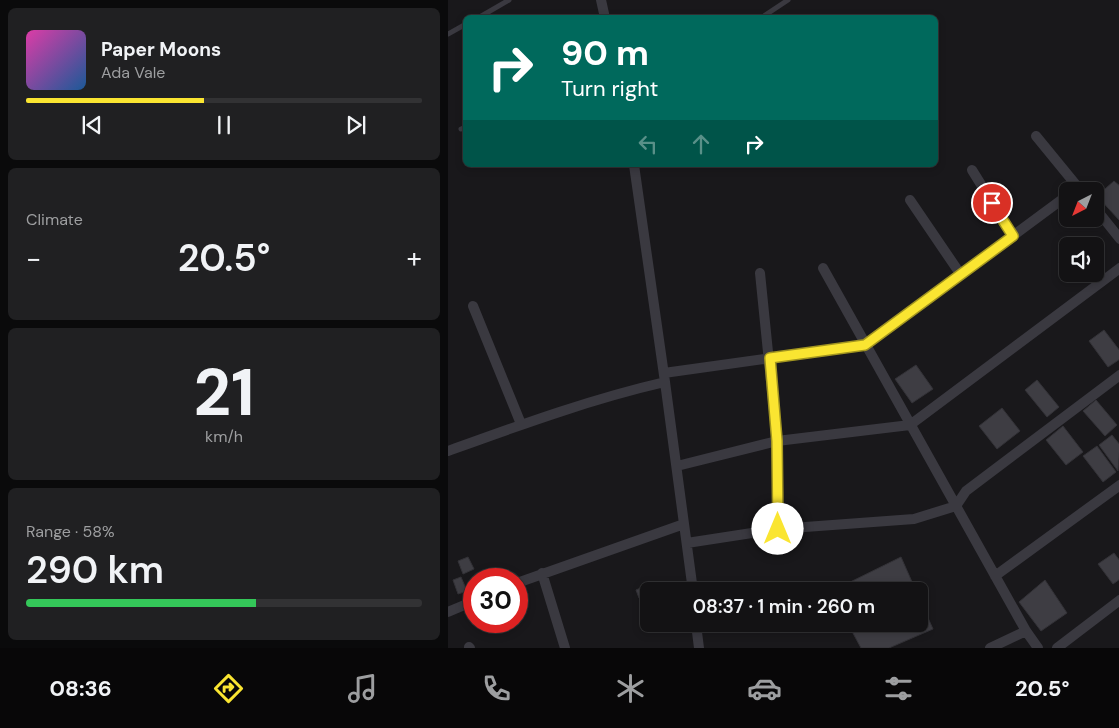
<!DOCTYPE html>
<meta charset="utf-8">
<style>
body{margin:0;font-family:"DM Sans",sans-serif;background:#202022;color:#f1f3f6;height:100vh;display:flex;flex-direction:column;font-size:19px;white-space:nowrap}
*{box-sizing:border-box;margin:0}
p{font-size:16px;color:#9d9ea0}
.icon{flex:none;width:28px;height:28px;fill:none;stroke:currentColor;stroke-width:2;stroke-linecap:round;stroke-linejoin:round}
.map{position:relative;flex:1;overflow:hidden}
.details{display:flex;flex-direction:column;gap:8px;padding:8px;background:#0a0a0b;width:448px}
.details>*{flex:none}
.guide{position:absolute;left:15px;top:15px;width:475px;height:152px;border-radius:8px;box-shadow:0 2px 8px #0003,0 0 0 1px #323234;background:#00695c;color:#fff;overflow:hidden}
.needle{width:32px;rotate:222deg}
.tools{position:absolute;left:611px;top:182px;display:grid;gap:10px}
.tools a{display:grid;place-items:center;width:45px;height:45px;border-radius:8px;background:#131214;box-shadow:0 2px 8px #0003,0 0 0 1px #323234;font-size:25px}
.speed{position:absolute;left:15px;top:568px;display:flex;gap:10px;font-size:25px;font-weight:700;text-align:center}
.speed>*{display:grid;place-content:center;width:65px;height:65px;border-radius:50%;background:#131214;box-shadow:0 2px 8px #0003,0 0 0 1px #323234;line-height:1}
.speed .limit{border:8px solid #d22;background:#fff;color:#111}
.pin{position:absolute;display:grid;place-items:center;width:42px;height:42px;color:#fff;margin:-21px;border:2px solid #fff;border-radius:50%;box-shadow:0 1px 5px #0007}
.me{position:absolute;width:55px;margin:-28px;rotate:0deg;stroke-linejoin:round;filter:drop-shadow(0 0 4px #0008)}
.turn{display:flex;align-items:center;gap:18px;height:105px;padding:0 15px;font-size:22px}
.turn .icon{width:65px;height:65px;stroke-width:2.5}
.turn b{display:block;font-size:35px;line-height:42px}
.lanes{display:flex;align-items:center;height:48px;padding:0 15px;background:#0003;justify-content:center;gap:25px;direction:ltr}
.lanes .off{opacity:.35}
.big{font-size:38px;font-weight:600;line-height:1.1}
.details .widget{flex:1;display:flex;flex-direction:column;justify-content:center;gap:8px;min-width:0;padding:0 18px;border-radius:8px;background:#202022}
.details .dial{align-items:center;gap:0}
.dial b{font-size:65px;line-height:1}
.song{display:flex;align-items:center;gap:15px}
.cover{width:60px;height:60px;border-radius:8px;background:linear-gradient(135deg,hsl(320 70% 55%),hsl(210 70% 35%))}
.played{height:5px;border-radius:2px;background:linear-gradient(90deg,#fae531 45%,#323234 45%)}
.keys{display:flex;justify-content:space-around;direction:ltr}
.heat{display:flex;justify-content:space-between;align-items:center;font-size:28px;direction:ltr}
.charge{height:8px;border-radius:4px;background:linear-gradient(90deg,#34c759 58%,#323234 0)}
.trip{position:absolute;left:192px;top:582px;width:288px;height:50px;border-radius:8px;background:#131214;box-shadow:0 2px 8px #0003,0 0 0 1px #323234;font-weight:600;line-height:50px;text-align:center}
.menu{display:flex;height:80px;justify-content:space-around;align-items:center;background:#080708;color:#9d9ea0}
.menu .icon{width:35px;height:35px}
.menu .current{color:#fae531}
.menu b{font-size:22px;color:#f1f3f6}
main{display:flex;flex:1;min-height:0}
.map>svg:first-child{display:block}
.building{fill:#3e3d43;stroke:#333237}
.lines{fill:none;stroke-linecap:round;stroke-linejoin:round}
.service{stroke:#3a3940;stroke-width:5}
.minor{stroke:#3a3940;stroke-width:10}
.route-casing{stroke:#a29520;stroke-width:12}
.route{stroke:#fae531;stroke-width:9}
</style>
<main>
<section class="details">
<div class="widget">
<div class="song"><i class="cover"></i><div><b>Paper Moons</b><p>Ada Vale</p></div></div>
<div class="played"></div>
<div class="keys"><svg class="icon" aria-label="previous" viewBox="0 0 24 24"><path d="M18 5L8 12l10 7zM5 5v14"/></svg><svg class="icon" aria-label="pause" viewBox="0 0 24 24"><path d="M8 5v14M16 5v14"/></svg><svg class="icon" aria-label="next" viewBox="0 0 24 24"><path d="M6 5l10 7-10 7zM19 5v14"/></svg></div>
</div>
<div class="widget"><p>Climate</p>
<div class="heat"><a>−</a><b class="big">20.5°</b><a>+</a></div>
</div>
<div class="widget dial"><b>21</b><p>km/h</p></div>
<div class="widget"><p>Range · 58%</p><b class="big">290 km</b><div class="charge"></div></div>
</section>
<div class="map">
<svg width="672" height="648" viewBox="0 0 672 648">
<rect width="100%" height="100%" fill="#19181b"/>
<path class="building" d="M 666,181 L 672,186 L 672,221 L 649,196 Z
M 656,330 L 672,351 L 672,359 L 660,367 L 641,341 Z
M 468,365 L 485,389 L 464,403 L 447,379 Z
M 589,380 L 611,407 L 599,417 L 577,390 Z
M 648,400 L 669,425 L 657,436 L 635,411 Z
M 554,408 L 572,431 L 549,449 L 531,426 Z
M 615,426 L 635,452 L 618,465 L 598,440 Z
M 664,435 L 672,445 L 670,471 L 651,445 Z
M 649,446 L 668,472 L 655,482 L 635,456 Z
M 666,553 L 672,561 L 672,579 L 665,584 L 650,564 Z
M 20,557 L 26,569 L 15,574 L 10,561 Z
M 453,557 L 468,591 L 384,591 Z
M 13,577 L 19,591 L 10,594 L 5,580 Z
M 597,580 L 619,613 L 593,631 L 571,602 Z
M 197,586 L 201,594 L 191,598 L 188,590 Z
M 471,598 L 485,629 L 441,648 L 413,648 L 400,624 L 471,624 Z"/>
<g class="lines">
<path class="service" d="M 30,18 L 61,0
M 313,18 L 340,0
M 0,34 L 18,24
M 13,129 L 18,127"/>
<path class="minor" d="M 153,0 L 157,18
M 588,136 L 633,191
M 186,165 L 217,382 L 245,591
M 524,170 L 565,236
M 462,200 L 513,275
M 648,209 L 672,239
M 375,268 L 578,631 L 590,648
M 312,273 L 329,441 L 330,529
M 25,306 L 73,424
M 216,373 L 417,345 L 620,195
M 0,451 C 72,425 143,399 217,382
M 229,466 L 329,441 L 462,425 L 672,268
M 239,543 L 330,529 L 466,519 L 508,506 L 518,491 L 672,375
M 94,573 L 117,648
M 547,576 L 672,485
M 69,583 L 236,524
M 0,612 L 26,601
M 248,624 L 251,648
M 21,647 L 22,648
M 542,648 L 578,631
M 609,648 L 672,600"/>
</g>
<g class="lines">
<g class="route-casing">
<path id="route" d="M 330,529 L 329,441 L 322,358 L 417,345 L 565,236 L 544,203"/>
</g>
<use href="#route" class="route"/>
</g>
</svg>
<div class="tools">
<a><svg class="needle" viewBox="-14 -14 28 28"><path d="M0-13l5 13h-10z" fill="#e53935"/><path d="M0 13l5-13h-10z" fill="#9d9ea0"/></svg></a>
<a><svg class="icon" aria-label="sound" viewBox="0 0 24 24"><path d="M4 9h4l5-4v14l-5-4H4zM17 9q2 3 0 6"/></svg></a>
</div>
<div class="speed"><div class="limit">30</div></div>
<div class="pin" style="left:544px;top:203px;background:#d93025"><svg class="icon" aria-label="arrive" viewBox="0 0 24 24"><path d="M6 21V4h12l-3 4 3 4H6"/></svg></div>
<svg class="me" style="left:330px;top:529px" viewBox="-20 -20 40 40"><circle r="19" fill="#fff"/><path d="M0-13L10 11 0 6-10 11z" fill="#fae531"/></svg>
<div class="trip">08:37 · 1 min · 260 m</div>
<div class="guide">
<div class="turn"><svg class="icon" aria-label="right" viewBox="0 0 24 24"><path d="M7 20v-9h11M14 6l5 5-5 5"/></svg><div><b>90 m</b>Turn right</div></div>
<div class="lanes"><svg class="icon off" aria-label="left" viewBox="0 0 24 24"><path d="M17 20v-9H6M10 6l-5 5 5 5"/></svg><svg class="icon off" aria-label="ahead" viewBox="0 0 24 24"><path d="M12 20V5M6 11l6-6 6 6"/></svg><svg class="icon" aria-label="right" viewBox="0 0 24 24"><path d="M7 20v-9h11M14 6l5 5-5 5"/></svg></div>
</div>
</div>
</main>
<nav class="menu">
<b>08:36</b>
<svg class="icon current" aria-label="directions" viewBox="0 0 24 24"><path d="M12 3l9 9-9 9-9-9zM9 14v-3h6M13 9l2 2-2 2"/></svg>
<svg class="icon" aria-label="music" viewBox="0 0 24 24"><path d="M9 18V5l10-2v13"/><circle cx="6" cy="18" r="3"/><circle cx="16" cy="16" r="3"/></svg>
<svg class="icon" aria-label="phone" viewBox="0 0 24 24"><path d="M5 4h4l2 5-3 2q2 4 5 5l2-3 5 2v4C11 20 4 13 5 4z"/></svg>
<svg class="icon" aria-label="climate" viewBox="0 0 24 24"><path d="M12 3v18M4 7l16 10M4 17L20 7"/></svg>
<svg class="icon" aria-label="car" viewBox="0 0 24 24"><path d="M5 17H2v-5l4-1 3-4h7l3 4 3 1v5h-3M9 17h6M6 11h13"/><circle cx="7" cy="17" r="2"/><circle cx="17" cy="17" r="2"/></svg>
<svg class="icon" aria-label="filters" viewBox="0 0 24 24"><path d="M4 7h16M4 17h16"/><circle cx="9" cy="7" r="2"/><circle cx="15" cy="17" r="2"/></svg>
<b>20.5°</b>
</nav>
